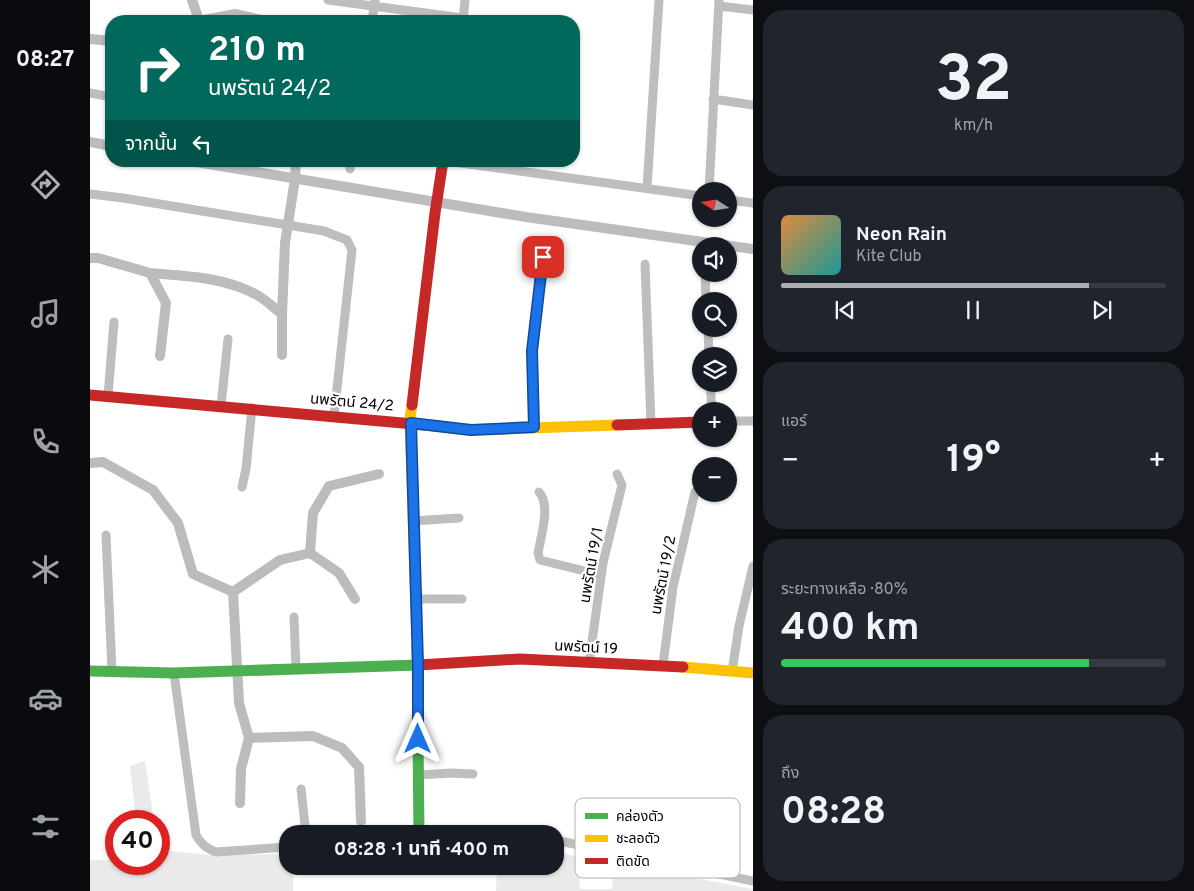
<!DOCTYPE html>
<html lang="th">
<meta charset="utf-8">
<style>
body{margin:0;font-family:Overpass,"Noto Sans Thai",sans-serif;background:#20242c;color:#f1f3f6;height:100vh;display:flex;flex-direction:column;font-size:19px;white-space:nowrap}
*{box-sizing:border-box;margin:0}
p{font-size:16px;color:#9ea1a6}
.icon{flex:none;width:28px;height:28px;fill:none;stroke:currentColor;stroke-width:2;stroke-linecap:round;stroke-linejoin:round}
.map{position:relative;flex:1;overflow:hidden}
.drawer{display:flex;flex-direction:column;gap:10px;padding:10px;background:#0d0f14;width:441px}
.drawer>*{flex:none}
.guide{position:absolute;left:15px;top:15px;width:475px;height:152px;border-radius:20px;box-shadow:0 1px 4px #0004;background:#00695c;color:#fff;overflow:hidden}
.needle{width:32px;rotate:282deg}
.controls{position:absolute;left:602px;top:182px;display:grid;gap:10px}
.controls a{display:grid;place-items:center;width:45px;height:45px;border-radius:50%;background:#171b24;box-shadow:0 1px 4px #0004;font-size:25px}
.speed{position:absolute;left:15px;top:810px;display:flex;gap:10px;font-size:25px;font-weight:700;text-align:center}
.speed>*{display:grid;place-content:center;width:65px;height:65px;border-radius:50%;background:#171b24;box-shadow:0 1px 4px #0004;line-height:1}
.speed .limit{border:8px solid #d22;background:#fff;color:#111}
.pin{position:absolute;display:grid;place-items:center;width:42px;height:42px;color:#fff;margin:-21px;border-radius:10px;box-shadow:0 2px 8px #0006}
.me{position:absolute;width:55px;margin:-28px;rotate:0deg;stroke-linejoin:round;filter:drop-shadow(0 0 4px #0008)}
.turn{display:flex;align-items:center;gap:18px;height:105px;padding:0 20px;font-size:22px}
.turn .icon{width:65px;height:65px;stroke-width:2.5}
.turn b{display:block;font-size:35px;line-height:42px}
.then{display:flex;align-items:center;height:48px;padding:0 20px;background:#0003;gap:10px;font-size:19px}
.big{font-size:38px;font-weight:700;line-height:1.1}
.drawer .widget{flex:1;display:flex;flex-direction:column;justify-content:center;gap:8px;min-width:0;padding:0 18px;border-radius:20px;background:#20242c}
.drawer .dial{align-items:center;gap:0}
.dial b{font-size:65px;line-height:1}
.song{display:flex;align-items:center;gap:15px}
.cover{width:60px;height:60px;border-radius:8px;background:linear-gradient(135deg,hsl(30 70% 55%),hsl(180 70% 35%))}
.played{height:5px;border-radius:2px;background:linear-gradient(90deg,#adaeaf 80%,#363941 80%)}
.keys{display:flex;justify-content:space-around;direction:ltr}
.heat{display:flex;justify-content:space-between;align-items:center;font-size:28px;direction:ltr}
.charge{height:8px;border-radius:4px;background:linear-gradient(90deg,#34c759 80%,#363941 0)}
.trip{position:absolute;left:189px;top:825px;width:285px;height:50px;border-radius:20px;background:#171b24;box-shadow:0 1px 4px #0004;font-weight:700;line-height:50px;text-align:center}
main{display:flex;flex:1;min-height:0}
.menu{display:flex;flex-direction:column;width:90px;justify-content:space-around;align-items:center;background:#090b0e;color:#9ea1a6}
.menu .icon{width:35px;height:35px}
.menu .active{color:#adaeaf}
.menu b{font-size:22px;color:#f1f3f6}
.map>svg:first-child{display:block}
.green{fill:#eaeaea}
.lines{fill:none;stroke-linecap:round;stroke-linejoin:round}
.canal{stroke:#bcbcbc;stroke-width:10}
.street{stroke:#bebebe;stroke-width:9}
.fast{stroke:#4caf50;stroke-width:11}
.slow{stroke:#ffc107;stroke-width:11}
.jam{stroke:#c62828;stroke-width:11}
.route-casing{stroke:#114b97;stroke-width:12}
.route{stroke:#1a73e8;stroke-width:9}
.labels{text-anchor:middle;stroke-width:4.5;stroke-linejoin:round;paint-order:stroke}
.street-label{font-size:15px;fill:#000;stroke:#fff}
.key{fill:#fff;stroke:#b2b2b2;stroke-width:1}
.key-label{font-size:14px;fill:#000}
</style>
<main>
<nav class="menu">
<b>08:27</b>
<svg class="icon active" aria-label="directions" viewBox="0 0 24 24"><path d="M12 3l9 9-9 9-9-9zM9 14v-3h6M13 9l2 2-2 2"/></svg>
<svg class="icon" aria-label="music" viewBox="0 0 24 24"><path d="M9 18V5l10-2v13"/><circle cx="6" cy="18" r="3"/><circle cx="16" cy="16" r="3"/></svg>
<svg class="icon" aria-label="phone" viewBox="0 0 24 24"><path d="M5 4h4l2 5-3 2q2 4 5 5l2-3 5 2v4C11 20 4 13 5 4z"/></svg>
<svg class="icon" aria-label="climate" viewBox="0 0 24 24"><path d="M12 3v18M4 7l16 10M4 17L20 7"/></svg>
<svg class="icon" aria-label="car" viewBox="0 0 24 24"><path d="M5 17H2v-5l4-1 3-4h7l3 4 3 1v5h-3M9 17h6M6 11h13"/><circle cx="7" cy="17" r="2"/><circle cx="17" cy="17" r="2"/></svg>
<svg class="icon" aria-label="filters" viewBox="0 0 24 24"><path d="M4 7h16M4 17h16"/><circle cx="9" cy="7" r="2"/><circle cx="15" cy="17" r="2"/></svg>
</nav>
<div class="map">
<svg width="663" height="891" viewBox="0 0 663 891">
<rect width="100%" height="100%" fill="#fff"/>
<path class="green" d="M 55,761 L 64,821 L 46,821 L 40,766 Z
M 69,850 L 120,855 L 197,854 L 198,866 L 203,866 L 203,891 L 0,891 L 0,860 L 26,860 L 26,864 L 69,864 Z
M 465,851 L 488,857 L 490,889 L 522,889 L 525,863 L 663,889 L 663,891 L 406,891 L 407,866 L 465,866 Z"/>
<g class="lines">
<path class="canal" d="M 102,0 L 109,20
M 109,21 L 145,14 L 176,21
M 0,39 L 21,41
M 0,142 L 21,146
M 100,161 L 436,217 L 663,249
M 0,258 L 8,258 L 60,273 L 76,303 L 70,356
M 60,273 C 95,276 135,277 167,295 C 176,300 184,308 192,314 L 192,355
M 192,314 L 195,243 L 205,179 L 206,161
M 0,463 L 13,462 L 63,490 L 88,523 L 103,574 L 143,592 L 190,560 L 220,553 L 249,573 L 265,599
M 220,553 L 223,513 L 239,486 L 289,474
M 143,592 L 149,703 L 159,738 L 223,736 L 252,748 L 269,767 L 271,821
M 150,803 L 151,769 L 159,738"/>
<path class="street" d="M 238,0 L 373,18
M 629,6 L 663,10
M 282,21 L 285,0
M 373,21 L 375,0
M 0,93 L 21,97
M 623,99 L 663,105
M 356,161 L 611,196
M 260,169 L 261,161
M 557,188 L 569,0
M 619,191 L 629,0
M 0,194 L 33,198 L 234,231 L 257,240 L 262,250 L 244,416
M 639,200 L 663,203
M 555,264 L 561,423
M 615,274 L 616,301
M 618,329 L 619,356
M 620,384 L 622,411
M 18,396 L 24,322
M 131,406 L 138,339
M 639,421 L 663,421
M 443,427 L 442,351 L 453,257
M 152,487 L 156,469 L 162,408
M 449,492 C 461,505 451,536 448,553 L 450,560 L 511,575
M 323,521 L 369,518
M 16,535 L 22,671
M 325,599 L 372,599
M 204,617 L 206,669
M 499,663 L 513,563 L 532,485 L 527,474
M 573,665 L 583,587 L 605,492
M 642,672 L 649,626 L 663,566
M 84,673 L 106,835 C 112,845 116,848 126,852 L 198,847
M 328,775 L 361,773 L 383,774
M 211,789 L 216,834
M 369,834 C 390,830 409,831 430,834
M 465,840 L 663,881"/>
<path class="fast" d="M 327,643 L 329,834
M 0,671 L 84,673 L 328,665"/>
<path class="slow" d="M 322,405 L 320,418 L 327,643
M 335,425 L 381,430 L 527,425
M 593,667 L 663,673"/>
<path class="jam" d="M 0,395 L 335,425
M 322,405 L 345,213 L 353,161
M 527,425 L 611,422
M 328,665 L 430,659 L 593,667"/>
</g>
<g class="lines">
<g class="route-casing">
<path id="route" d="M 328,739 L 328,665 L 321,423 L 381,430 L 444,427 L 442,351 L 453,257"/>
</g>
<use href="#route" class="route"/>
</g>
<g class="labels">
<g class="street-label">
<text transform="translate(262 402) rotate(5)" y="5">นพรัตน์ 24/2</text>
<text transform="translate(501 565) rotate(-80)" y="5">นพรัตน์ 19/1</text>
<text transform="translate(573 575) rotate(-79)" y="5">นพรัตน์ 19/2</text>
<text transform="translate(496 647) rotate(3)" y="5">นพรัตน์ 19</text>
</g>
</g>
<rect x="485" y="798" width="165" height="80" rx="8" class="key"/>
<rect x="495" y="813" width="23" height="6" fill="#4caf50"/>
<rect x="495" y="835" width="23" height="7" fill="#ffc107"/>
<rect x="495" y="858" width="23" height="6" fill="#c62828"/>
<g class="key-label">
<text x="526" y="821">คล่องตัว</text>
<text x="526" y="843">ชะลอตัว</text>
<text x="526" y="866">ติดขัด</text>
</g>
</svg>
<div class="controls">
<a><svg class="needle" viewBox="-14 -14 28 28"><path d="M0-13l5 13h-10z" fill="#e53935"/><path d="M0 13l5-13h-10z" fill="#9ea1a6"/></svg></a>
<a><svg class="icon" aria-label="sound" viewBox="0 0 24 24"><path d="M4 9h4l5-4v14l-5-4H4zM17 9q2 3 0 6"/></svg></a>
<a><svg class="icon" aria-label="search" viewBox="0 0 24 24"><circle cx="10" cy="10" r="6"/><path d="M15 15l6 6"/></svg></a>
<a><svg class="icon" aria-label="layers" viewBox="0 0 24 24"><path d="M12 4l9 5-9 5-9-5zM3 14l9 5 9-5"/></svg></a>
<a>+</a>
<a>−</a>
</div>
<div class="speed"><div class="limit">40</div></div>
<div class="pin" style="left:453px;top:257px;background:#d93025"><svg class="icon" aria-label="arrive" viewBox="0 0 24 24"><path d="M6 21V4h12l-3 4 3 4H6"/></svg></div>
<svg class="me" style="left:328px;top:739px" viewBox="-20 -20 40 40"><path d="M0-17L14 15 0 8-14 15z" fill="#1a73e8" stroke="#fff" stroke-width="4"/></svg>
<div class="trip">08:28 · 1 นาที · 400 m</div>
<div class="guide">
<div class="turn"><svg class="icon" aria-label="right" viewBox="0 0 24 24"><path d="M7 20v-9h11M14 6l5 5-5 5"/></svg><div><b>210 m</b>นพรัตน์ 24/2</div></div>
<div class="then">จากนั้น<svg class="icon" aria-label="left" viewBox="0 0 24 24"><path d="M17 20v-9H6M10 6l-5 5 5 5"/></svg></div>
</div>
</div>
<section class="drawer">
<div class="widget dial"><b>32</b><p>km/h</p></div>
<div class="widget">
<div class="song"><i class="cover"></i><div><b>Neon Rain</b><p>Kite Club</p></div></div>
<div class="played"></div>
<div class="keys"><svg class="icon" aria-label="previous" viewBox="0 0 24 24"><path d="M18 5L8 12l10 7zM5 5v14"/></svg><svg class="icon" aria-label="pause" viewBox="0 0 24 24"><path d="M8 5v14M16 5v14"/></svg><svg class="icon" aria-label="next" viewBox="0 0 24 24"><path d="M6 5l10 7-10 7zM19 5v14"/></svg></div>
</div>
<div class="widget"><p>แอร์</p>
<div class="heat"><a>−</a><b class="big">19°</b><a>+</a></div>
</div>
<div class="widget"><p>ระยะทางเหลือ · 80%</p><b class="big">400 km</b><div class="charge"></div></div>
<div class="widget"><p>ถึง</p><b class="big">08:28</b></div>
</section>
</main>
